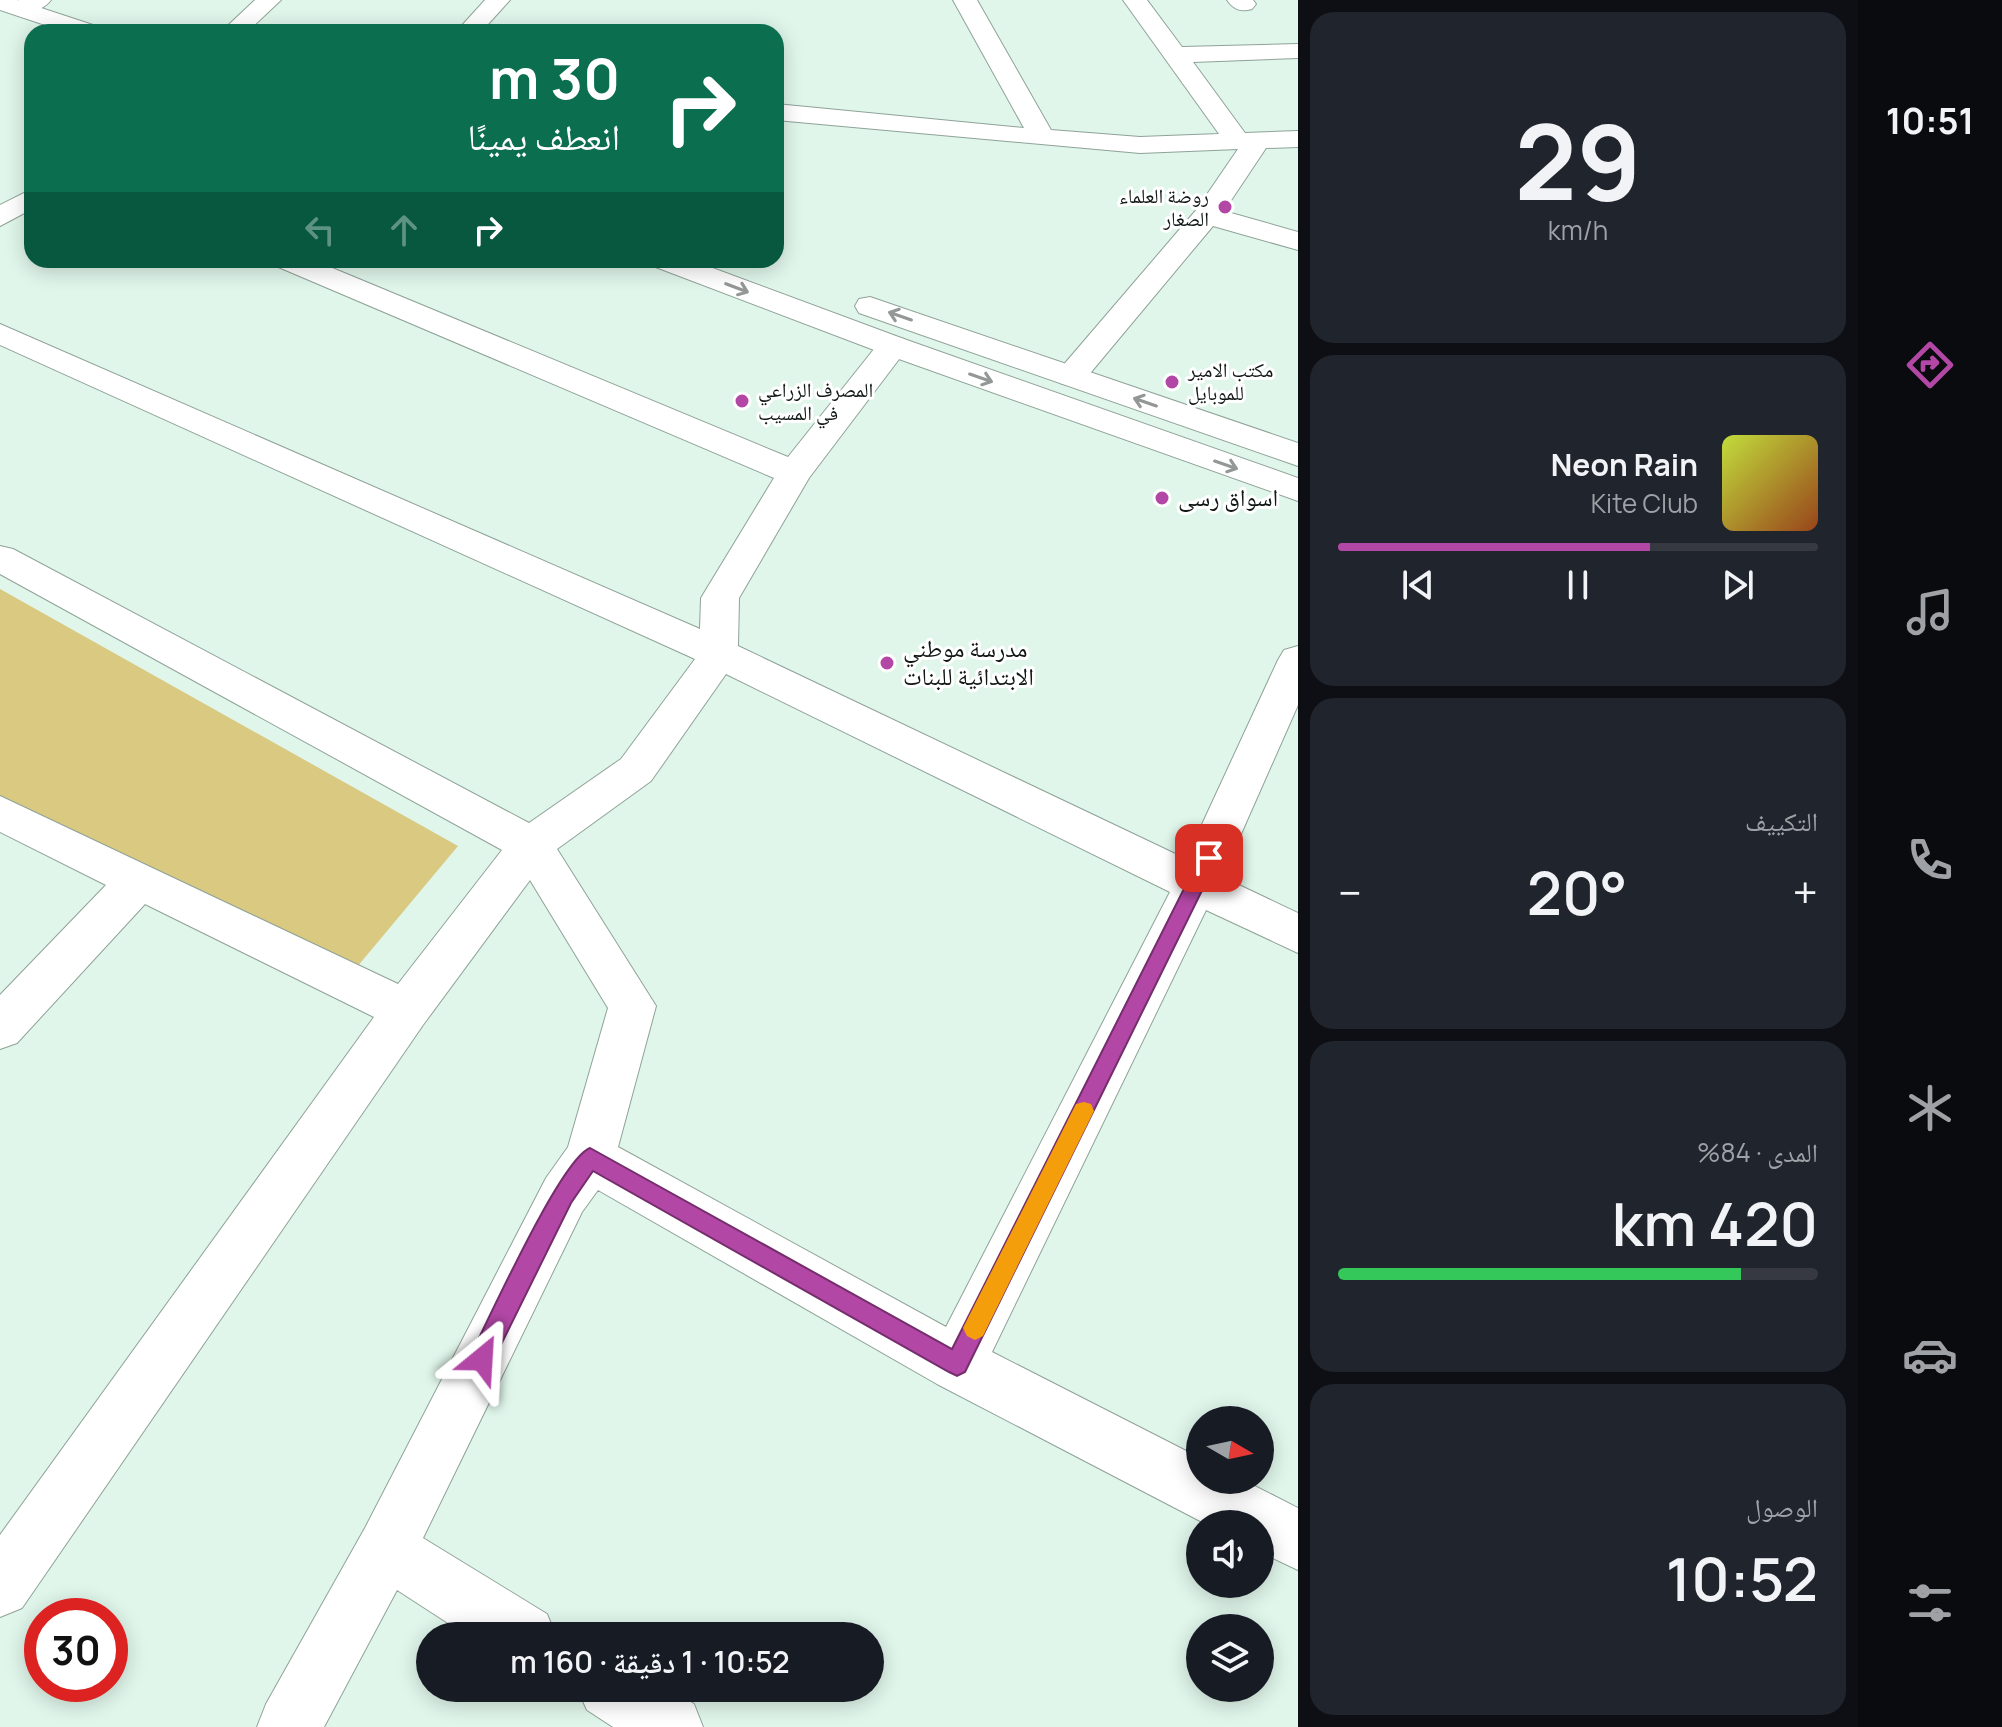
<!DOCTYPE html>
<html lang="ar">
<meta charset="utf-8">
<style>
body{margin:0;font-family:Manrope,"Noto Naskh Arabic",sans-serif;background:#20242c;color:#f1f3f6;direction:rtl;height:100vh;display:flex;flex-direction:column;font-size:30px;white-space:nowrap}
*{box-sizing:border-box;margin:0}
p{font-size:26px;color:#9ea1a6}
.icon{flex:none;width:44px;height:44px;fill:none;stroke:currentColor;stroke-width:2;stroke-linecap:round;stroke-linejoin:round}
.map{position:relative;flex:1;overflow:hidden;direction:ltr}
.sheet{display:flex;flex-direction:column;gap:12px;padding:12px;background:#0d0f14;width:560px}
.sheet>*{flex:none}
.hud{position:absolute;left:24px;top:24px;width:760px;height:244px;border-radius:24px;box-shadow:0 4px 20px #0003;direction:rtl;background:#0b6e4f;color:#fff;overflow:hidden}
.needle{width:52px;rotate:99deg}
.fabs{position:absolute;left:1186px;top:1406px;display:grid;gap:16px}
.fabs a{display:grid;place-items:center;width:88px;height:88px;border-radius:50%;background:#171b24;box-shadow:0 4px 20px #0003;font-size:40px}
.speed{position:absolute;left:24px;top:1598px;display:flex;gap:16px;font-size:40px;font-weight:700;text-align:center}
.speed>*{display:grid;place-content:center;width:104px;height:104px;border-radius:50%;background:#171b24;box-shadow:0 4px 20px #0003;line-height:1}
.speed .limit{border:12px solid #d22;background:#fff;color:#111}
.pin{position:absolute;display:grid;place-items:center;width:68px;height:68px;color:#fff;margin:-34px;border-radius:16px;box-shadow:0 4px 12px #0006}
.me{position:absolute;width:88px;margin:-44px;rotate:27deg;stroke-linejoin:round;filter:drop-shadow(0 0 6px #0008)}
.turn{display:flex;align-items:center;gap:28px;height:168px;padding:0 32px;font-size:36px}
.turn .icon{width:104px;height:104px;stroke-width:2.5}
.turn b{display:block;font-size:56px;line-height:68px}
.lanes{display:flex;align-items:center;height:76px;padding:0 32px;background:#0003;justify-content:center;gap:40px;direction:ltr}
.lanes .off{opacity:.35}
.big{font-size:60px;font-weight:600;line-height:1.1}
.sheet .card{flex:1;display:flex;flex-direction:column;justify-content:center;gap:12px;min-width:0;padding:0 28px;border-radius:24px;background:#20242c}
.sheet .dial{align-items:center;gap:0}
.dial b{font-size:104px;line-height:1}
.song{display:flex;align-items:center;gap:24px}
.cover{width:96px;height:96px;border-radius:12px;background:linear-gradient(135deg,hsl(70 70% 55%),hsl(20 70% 35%))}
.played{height:8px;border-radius:4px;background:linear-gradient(90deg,#b347a6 65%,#363941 65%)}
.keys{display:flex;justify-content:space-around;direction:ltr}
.heat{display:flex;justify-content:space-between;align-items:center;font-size:44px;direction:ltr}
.charge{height:12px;border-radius:6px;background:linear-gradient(90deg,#34c759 84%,#363941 0)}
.trip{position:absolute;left:416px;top:1622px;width:468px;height:80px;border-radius:40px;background:#171b24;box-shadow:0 4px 20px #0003;font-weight:600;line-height:80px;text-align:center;direction:rtl}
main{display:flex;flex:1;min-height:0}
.menu{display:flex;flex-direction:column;width:144px;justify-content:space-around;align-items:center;background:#090b0e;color:#9ea1a6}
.menu .icon{width:56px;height:56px}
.menu .active{color:#b347a6}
.menu b{font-size:36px;color:#f1f3f6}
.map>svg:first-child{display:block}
.green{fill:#dac981}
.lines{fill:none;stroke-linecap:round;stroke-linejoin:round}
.street-casing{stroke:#8fa298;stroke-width:2}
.primary-casing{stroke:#8fa298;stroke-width:2}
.street{fill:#fff;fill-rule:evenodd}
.primary{fill:#fff;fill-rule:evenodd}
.oneway{stroke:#939795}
.route{fill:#b347a6;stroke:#742e6c;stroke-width:2}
.slow{fill:#f59e0b}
.poi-dot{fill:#b347a6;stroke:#fff;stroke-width:3}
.labels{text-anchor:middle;stroke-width:6;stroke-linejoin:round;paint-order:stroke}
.far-poi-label{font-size:20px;fill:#101714;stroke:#fff;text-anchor:start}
.poi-label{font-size:24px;fill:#101714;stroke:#fff;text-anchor:start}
</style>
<main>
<nav class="menu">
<b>10:51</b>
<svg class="icon active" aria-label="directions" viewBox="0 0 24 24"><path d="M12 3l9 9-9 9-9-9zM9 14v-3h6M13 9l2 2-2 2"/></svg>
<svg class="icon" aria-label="music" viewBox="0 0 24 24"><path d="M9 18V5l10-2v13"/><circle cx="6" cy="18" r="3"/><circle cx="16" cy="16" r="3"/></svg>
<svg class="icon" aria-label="phone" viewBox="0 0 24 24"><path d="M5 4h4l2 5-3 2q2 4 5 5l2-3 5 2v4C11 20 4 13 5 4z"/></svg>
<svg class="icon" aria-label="climate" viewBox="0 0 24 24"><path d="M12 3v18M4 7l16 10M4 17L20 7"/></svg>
<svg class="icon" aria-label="car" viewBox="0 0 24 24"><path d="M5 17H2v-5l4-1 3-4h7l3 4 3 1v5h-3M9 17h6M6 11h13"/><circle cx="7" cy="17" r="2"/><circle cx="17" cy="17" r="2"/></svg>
<svg class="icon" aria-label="filters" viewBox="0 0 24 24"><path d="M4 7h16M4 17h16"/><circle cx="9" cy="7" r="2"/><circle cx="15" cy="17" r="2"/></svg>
</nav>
<section class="sheet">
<div class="card dial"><b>29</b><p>km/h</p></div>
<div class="card">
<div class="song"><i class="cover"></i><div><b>Neon Rain</b><p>Kite Club</p></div></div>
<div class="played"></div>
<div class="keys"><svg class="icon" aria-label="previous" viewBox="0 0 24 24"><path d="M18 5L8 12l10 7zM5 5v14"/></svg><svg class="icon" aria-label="pause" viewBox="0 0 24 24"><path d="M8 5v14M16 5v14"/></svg><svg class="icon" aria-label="next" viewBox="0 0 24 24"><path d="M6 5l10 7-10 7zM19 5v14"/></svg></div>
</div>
<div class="card"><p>التكييف</p>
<div class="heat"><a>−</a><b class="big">20°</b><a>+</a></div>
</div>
<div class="card"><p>المدى · 84%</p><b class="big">420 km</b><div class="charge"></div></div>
<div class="card"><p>الوصول</p><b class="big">10:52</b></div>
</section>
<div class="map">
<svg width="1298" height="1727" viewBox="0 0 1298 1727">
<rect width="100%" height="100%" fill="#e0f6eb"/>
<path class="green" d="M 0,589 L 458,846 L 352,973 L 0,800 Z"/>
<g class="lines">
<g class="street-casing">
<path id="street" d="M 19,0 L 51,0 C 43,11 24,16 12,13 L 8,8 Z
M 255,0 L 281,0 L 247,32 L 221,32 Z
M 485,0 L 510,0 L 481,32 L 456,32 Z
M 953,0 L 977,0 L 1051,130 L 1140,137 L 1219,134 L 1123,0 L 1147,0 L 1182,47 L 1298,44 L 1298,58 L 1193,62 L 1245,133 L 1298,131 L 1298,147 L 1266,148 L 1224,211 L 1298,232 L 1298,250 L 1213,226 L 1082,383 L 1071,386 L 1060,383 L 1055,376 L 1060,369 L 1197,209 L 1238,149 L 1140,153 L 776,120 L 776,104 L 1024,128 Z
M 1227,0 L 1253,0 L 1256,4 L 1252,9 C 1241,12 1234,10 1227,0 Z
M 32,189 L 32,209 L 0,226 L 0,205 Z
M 272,260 L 313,260 L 788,457 L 882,339 L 893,336 L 904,339 L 909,346 L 809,478 L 739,598 L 738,646 L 1186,859 L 1278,660 L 1284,650 L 1298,646 L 1298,705 L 1222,877 L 1298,913 L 1298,953 L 1206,910 L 992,1352 L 1200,1458 L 1200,1480 L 1243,1480 L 1298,1508 L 1298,1570 L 1260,1552 L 1260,1524 L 1206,1524 L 937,1384 L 598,1190 L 582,1212 L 423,1538 L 547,1614 L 556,1636 L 468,1636 L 397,1590 L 324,1727 L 257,1727 L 266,1704 L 365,1528 L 546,1178 L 568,1147 L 608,1008 L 530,880 L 423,1025 L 22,1608 L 0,1617 L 0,1535 L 374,1017 L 145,904 L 17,1043 L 0,1049 L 0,995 L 106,885 L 0,832 L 0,796 L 398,984 L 502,850 L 0,574 L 0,546 L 13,549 L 529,823 L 621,759 L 695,659 L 0,345 L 0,324 L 700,629 L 701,598 L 774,478 L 276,266 ZM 726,674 L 1170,892 L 946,1327 L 618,1147 L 656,1006 L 557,849 L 651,781 Z
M 577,1688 L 668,1688 L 694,1704 L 703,1727 L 613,1727 L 587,1710 Z"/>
</g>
<g class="primary-casing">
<path id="primary" d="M 0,0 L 17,0 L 99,27 L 102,32 L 66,32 L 0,10 Z
M 649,260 L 691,260 L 904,339 L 1298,478 L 1298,501 L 882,353 L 653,266 Z
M 870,297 L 1298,443 L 1298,466 L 859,313 L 855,306 L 859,299 Z"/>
</g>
<use href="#street" class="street"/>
<use href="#primary" class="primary"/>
</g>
<defs><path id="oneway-shaft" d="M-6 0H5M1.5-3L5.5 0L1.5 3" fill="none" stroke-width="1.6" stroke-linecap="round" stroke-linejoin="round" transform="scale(2)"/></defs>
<g class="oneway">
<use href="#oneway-shaft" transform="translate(737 288) rotate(21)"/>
<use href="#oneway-shaft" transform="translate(900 316) rotate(-161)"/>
<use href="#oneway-shaft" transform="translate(981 378) rotate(19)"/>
<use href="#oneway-shaft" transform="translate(1145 402) rotate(-161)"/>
<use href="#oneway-shaft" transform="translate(1226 465) rotate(19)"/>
</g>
<path class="route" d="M 1209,851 L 1218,858 L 965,1372 L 957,1376 L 949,1372 L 593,1171 L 571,1203 L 490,1367 L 482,1370 L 473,1367 L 470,1359 L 473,1350 C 491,1315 561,1159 590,1148 L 952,1349 L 1202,853 Z"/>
<path class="slow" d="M 1084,1102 L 1091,1104 L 1094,1111 L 983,1336 L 975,1340 L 967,1336 L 963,1328 L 967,1320 L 1076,1104 Z"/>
<g class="poi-dot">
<circle cx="1225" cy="207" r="8"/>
<circle cx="1172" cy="382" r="8"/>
<circle cx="742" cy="401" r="8"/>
<circle cx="1162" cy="498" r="8"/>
<circle cx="887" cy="663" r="8"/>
</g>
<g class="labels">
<g class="far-poi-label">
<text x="1209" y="203" text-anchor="end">روضة العلماء<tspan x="1209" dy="23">الصغار</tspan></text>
<text x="1188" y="377">مكتب الامير<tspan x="1188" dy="23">للموبايل</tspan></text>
<text x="758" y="397">المصرف الزراعي<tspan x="758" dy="23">في المسيب</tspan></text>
</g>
<g class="poi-label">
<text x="1178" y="506">اسواق رسى</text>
<text x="903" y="657">مدرسة موطني<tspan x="903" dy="28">الابتدائية للبنات</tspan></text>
</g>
</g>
</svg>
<div class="fabs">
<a><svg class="needle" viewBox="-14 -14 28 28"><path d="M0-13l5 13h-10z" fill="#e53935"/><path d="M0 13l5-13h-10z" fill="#9ea1a6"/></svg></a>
<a><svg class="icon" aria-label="sound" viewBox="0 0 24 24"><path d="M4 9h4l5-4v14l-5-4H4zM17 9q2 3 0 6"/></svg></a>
<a><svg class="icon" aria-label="layers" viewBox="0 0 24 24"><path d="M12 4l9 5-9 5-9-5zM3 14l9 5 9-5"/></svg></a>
</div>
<div class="speed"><div class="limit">30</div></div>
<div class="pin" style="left:1209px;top:858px;background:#d93025"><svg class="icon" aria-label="arrive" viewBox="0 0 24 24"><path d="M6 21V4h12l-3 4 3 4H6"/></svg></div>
<svg class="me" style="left:482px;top:1359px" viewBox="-20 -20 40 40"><path d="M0-17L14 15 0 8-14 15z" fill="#b347a6" stroke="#fff" stroke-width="4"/></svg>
<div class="trip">10:52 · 1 دقيقة · 160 m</div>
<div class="hud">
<div class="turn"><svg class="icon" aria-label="right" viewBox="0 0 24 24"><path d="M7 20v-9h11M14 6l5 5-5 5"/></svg><div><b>30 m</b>انعطف يمينًا</div></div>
<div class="lanes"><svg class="icon off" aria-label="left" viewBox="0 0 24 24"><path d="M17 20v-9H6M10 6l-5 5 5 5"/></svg><svg class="icon off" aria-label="ahead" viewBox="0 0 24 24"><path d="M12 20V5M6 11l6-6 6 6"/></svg><svg class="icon" aria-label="right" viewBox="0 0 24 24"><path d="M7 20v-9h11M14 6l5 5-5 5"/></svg></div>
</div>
</div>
</main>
